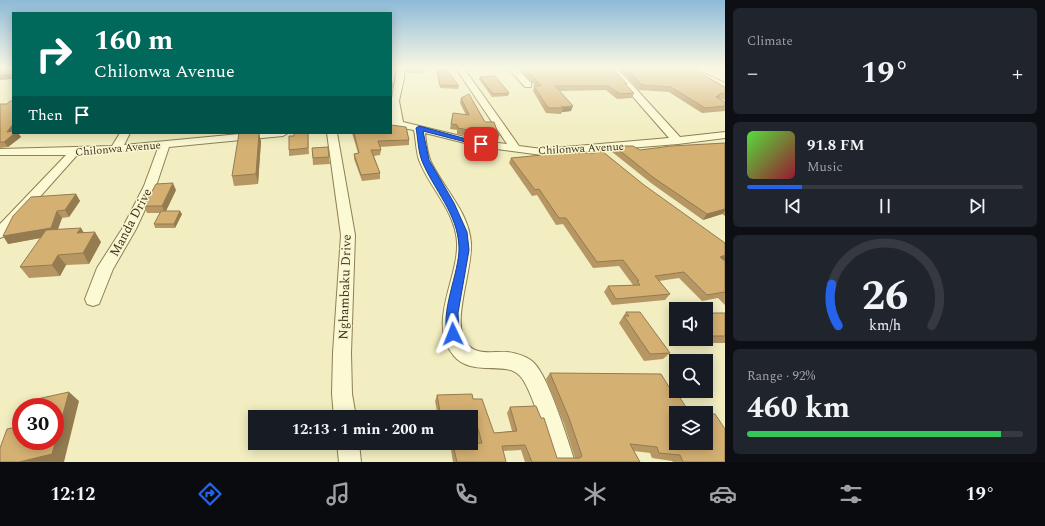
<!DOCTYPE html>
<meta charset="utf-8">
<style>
body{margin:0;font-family:Spectral,serif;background:#20242c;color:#f1f3f6;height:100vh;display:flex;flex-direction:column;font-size:15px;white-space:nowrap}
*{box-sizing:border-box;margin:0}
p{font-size:13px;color:#9ea1a6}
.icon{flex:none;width:22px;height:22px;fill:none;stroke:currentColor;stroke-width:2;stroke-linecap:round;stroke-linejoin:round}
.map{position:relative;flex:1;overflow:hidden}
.side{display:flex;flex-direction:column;gap:8px;padding:8px;background:#0d0f14;width:320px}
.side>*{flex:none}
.top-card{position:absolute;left:12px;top:12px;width:380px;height:122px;border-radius:0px;box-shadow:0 2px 10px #0003;background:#00695c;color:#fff;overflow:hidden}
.controls{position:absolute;left:669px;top:302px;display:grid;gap:8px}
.controls a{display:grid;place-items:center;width:44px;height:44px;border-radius:0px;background:#171b24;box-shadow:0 2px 10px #0003;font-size:20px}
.speed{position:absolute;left:12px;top:398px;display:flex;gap:8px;font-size:20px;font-weight:700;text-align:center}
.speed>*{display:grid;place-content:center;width:52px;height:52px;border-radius:50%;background:#171b24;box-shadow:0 2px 10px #0003;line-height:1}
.speed .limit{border:6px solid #d22;background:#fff;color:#111}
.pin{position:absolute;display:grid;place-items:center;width:34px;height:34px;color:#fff;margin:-17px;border-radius:8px;box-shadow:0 2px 6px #0006}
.me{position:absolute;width:44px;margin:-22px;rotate:358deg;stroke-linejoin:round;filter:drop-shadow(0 0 3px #0008)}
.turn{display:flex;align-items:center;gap:14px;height:84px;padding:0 16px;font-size:18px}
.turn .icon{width:52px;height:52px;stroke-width:2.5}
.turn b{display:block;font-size:28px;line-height:34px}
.then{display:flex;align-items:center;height:38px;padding:0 16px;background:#0003;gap:8px;font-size:15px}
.big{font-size:30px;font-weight:700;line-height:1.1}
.side .card{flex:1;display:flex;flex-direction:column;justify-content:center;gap:6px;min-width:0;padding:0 14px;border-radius:6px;background:#20242c}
.side .dial{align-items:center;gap:0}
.dial svg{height:104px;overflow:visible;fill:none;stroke:#363941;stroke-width:7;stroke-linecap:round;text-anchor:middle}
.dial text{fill:#f1f3f6;stroke:none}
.song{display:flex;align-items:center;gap:12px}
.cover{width:48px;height:48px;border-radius:6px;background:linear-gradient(135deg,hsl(110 70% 55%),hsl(350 70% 35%))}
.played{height:4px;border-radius:2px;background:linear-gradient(90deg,#2563eb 20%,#363941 20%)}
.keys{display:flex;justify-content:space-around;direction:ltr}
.heat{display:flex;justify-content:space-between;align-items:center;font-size:22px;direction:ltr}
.charge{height:6px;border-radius:3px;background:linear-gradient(90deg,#34c759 92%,#363941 0)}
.trip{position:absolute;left:248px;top:410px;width:230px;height:40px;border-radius:0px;background:#171b24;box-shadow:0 2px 10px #0003;font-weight:700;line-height:40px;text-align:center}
.tab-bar{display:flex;height:64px;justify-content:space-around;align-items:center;background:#090b0e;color:#9ea1a6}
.tab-bar .icon{width:28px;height:28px}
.tab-bar .selected{color:#2563eb}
.tab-bar b{font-size:18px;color:#f1f3f6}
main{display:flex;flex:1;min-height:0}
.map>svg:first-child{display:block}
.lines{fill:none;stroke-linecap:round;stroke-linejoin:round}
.minor-casing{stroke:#8e7f56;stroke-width:2}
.minor{fill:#fcf9d5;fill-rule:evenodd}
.wall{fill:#b69763}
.shaded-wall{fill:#947b50}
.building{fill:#d4b073;stroke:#947b50}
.route{fill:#2563eb;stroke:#184099}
.labels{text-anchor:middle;stroke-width:3;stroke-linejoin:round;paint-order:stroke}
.far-street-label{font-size:11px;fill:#3c321c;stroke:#f9f6d1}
.street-label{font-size:13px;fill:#3c321c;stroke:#f9f6d1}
</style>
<main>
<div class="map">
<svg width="725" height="462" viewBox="0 0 725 462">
<rect width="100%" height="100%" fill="#f2eec1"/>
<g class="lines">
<g class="minor-casing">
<path id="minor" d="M 396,67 L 404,67 L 404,78 L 399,101 L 403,122 L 481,141 L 507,144 L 455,67 L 463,67 L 519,146 L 542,149 L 669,138 L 607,67 L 616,67 L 680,137 L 725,132 L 725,138 L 678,144 L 542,155 L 481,147 L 425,133 C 426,142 427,153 431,162 C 444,189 469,212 471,243 C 473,269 450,325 467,344 C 477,356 494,351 507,352 C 516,353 529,357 535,364 C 550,381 567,438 575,462 L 553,462 C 547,444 531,385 519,375 C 505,361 472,377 454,356 C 426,324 459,278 457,242 C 455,210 430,189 419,160 C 416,151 416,140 414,130 L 391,126 L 391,120 L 392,120 C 389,98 396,88 396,67 Z
M 507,67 L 516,67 L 531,83 L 531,87 L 525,87 Z
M 679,67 L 690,67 L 725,83 L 725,89 Z
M 120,133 L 130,133 L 124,145 L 250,133 L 288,133 L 283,136 L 169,147 L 156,186 L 136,229 L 113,269 L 99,304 L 93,306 L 87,304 L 85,299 L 97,268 L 122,229 L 144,186 L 158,148 L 78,154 L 5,236 L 0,238 L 0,224 L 66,155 L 0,155 L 0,149 L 112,146 Z
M 327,133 L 337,133 L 355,235 L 351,353 L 352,394 L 356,417 L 334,417 L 332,394 L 333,353 L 341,235 Z
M 337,443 L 359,443 L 361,462 L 339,462 Z"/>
</g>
<use href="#minor" class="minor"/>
</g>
<path class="wall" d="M 405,67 L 423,67 L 423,74 L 406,72 Z
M 518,67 L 611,67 L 627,84 L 626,86 L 634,93 L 632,98 L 617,99 L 606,90 L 559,91 L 571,111 L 562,112 L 561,114 L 546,113 L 533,91 L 534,86 L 535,86 Z
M 618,67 L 689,67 L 725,87 L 725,100 L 718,98 L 717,98 L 725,102 L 725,111 L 702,113 L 669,92 L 639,90 Z
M 437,71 L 459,86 L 458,89 L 440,88 L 437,74 Z
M 480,77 L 509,93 L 508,96 L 492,97 L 479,79 Z
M 461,98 L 499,136 L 498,141 L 457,134 L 457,130 L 450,129 L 453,113 L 466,115 L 460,103 Z
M 0,104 L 13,133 L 18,133 L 21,137 L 8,147 L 0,148 Z
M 308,133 L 309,154 L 289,156 L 289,150 L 294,136 Z
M 352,133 L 391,133 L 409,140 L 409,145 L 380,147 L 381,150 L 380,155 L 374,156 L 380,173 L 380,179 L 362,181 L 354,159 L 354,154 L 358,153 Z
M 261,141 L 258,184 L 234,186 L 232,176 Z
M 725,143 L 725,216 L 722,214 L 703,220 L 651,183 L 611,151 L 614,146 L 640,150 Z
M 591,147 L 725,261 L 725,305 L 718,298 L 702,301 L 679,278 L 659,281 L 670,294 L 665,300 L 612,305 L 604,292 L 608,286 L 633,285 L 619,266 L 593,268 L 563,224 L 556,225 L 537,195 L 532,196 L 509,163 L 511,158 L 589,153 Z
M 312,148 L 329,157 L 330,164 L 313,165 Z
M 176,190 L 166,211 L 182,214 L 175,228 L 155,228 L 154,224 L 160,213 L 147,213 L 144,206 Z
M 76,194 L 80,201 L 69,217 L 62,218 L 57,230 L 81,228 L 84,233 L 101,242 L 89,264 L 66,265 L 60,276 L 29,278 L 20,267 L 41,238 L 8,244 Z
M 626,312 L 670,353 L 663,359 L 644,361 L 619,323 Z
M 706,313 L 725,313 L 725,343 L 701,343 L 698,339 L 706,339 Z
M 550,373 L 669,387 L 689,412 L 725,462 L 673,462 L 672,461 L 652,458 L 650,453 L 634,451 L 640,462 L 525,462 L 521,450 L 503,451 L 506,462 L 453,462 L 451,450 L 453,445 L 478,443 L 473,424 L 471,424 L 471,417 L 438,417 L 435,401 L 437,395 L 473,399 L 494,433 L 512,431 L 507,413 L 510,407 L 557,458 L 575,458 L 564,424 L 546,379 Z"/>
<path class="shaded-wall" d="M 13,74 L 13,79 L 0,80 L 0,75 Z
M 721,93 L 718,98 L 713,102 L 716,97 Z
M 573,106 L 571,111 L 562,112 L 563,107 Z
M 13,124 L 13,133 L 18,133 L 21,137 L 8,147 L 4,142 L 7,132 Z
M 259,133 L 261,141 L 258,184 L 256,174 Z
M 173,183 L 176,190 L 165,213 L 162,206 Z
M 76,194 L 80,201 L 69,217 L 65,210 Z
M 725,209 L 725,211 L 722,214 L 703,220 L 707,214 Z
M 57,211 L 62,218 L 56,235 L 8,244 L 3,236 Z
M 180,211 L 182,214 L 175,228 L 174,224 Z
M 81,228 L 87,239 L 77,233 Z
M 95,232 L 101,242 L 89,264 L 83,253 Z
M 58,255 L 66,265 L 60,276 L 52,265 Z
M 725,255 L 725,260 L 715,263 L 720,257 Z
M 69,392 L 79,401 L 64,462 L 19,462 Z"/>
<path class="building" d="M 0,67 L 13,67 L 13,74 L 0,75 Z
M 524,67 L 611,67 L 627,84 L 625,84 L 634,93 L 620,94 L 608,86 L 555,86 L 573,106 L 563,107 L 561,106 L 563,108 L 548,108 L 534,86 L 541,86 Z
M 625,67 L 689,67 L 725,87 L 725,94 L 721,93 L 716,97 L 725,102 L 725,106 L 705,108 L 671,87 L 642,85 Z
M 447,70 L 459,86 L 440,85 L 437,71 Z
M 495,76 L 509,93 L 493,94 L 480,77 Z
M 391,82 L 393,82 L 391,94 Z
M 469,94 L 485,122 L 494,122 L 499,136 L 458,128 L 457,125 L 451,124 L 453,113 L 469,115 L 461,98 Z
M 10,101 L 13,101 L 13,124 L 7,132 L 13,131 L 13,133 L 15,133 L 4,142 L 0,142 L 0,104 L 7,104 Z
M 391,125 L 406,127 L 409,140 L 378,141 L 381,150 L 371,150 L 380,173 L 361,175 L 354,154 L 359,153 L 354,133 L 391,133 Z
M 239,133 L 259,133 L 256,174 L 232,176 Z
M 294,133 L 308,133 L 308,148 L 289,150 L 289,136 L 294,136 Z
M 725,143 L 725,209 L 707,214 L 654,178 L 614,146 L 633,146 L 640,150 L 671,146 Z
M 328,147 L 329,157 L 313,158 L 312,148 Z
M 591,147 L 597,147 L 644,185 L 725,243 L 725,255 L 720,257 L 725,261 L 725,293 L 724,292 L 707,295 L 684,272 L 655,276 L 670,294 L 616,299 L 608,286 L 640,285 L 637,281 L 639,281 L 623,260 L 597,262 L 566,218 L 559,218 L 539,189 L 535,190 L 511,158 L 563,153 L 595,153 Z
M 173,183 L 162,206 L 144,206 L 156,184 Z
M 76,194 L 65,210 L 57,211 L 51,228 L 3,236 L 13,216 L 31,197 Z
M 161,211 L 180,211 L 174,224 L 154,224 Z
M 81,228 L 77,233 L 95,232 L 83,253 L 58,255 L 52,265 L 20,267 L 46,230 Z
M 626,312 L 640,312 L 670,353 L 650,354 L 624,316 L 629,316 Z
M 706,313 L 725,313 L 725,336 L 708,336 L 706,333 Z
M 550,373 L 661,374 L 669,387 L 674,388 L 689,412 L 702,413 L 676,413 L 676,443 L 706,443 L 706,413 L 715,414 L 725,429 L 725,462 L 683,462 L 680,455 L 659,453 L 657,447 L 630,444 L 640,462 L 532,462 L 525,445 L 502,446 L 506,462 L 457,462 L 453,445 L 482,443 L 475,418 L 471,418 L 471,417 L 441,417 L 437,395 L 472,394 L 473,399 L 482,399 L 494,433 L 517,431 L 510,407 L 536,406 L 541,418 L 544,418 L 557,458 L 580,458 L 582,456 L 569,418 Z
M 69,392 L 52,454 L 19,462 L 0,462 L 0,448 L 7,429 L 21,426 L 21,441 L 55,441 L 55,407 L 34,407 L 37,399 Z"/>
<linearGradient id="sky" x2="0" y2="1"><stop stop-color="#8dbad8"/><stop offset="0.51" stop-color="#f9f7e3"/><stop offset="1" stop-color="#f9f7e3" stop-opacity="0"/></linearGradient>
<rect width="725" height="132" fill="url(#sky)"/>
<path class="route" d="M 419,126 L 485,144 L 481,146 L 423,131 L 429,160 L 454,203 L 467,232 L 469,250 L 458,313 L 459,334 L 457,338 L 453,339 L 449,338 C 438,315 460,272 459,247 C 458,214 434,190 422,161 C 418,151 418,138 416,128 Z"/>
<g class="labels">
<g class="far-street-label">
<text transform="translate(118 148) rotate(-5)" y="4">Chilonwa Avenue</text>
<text transform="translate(581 148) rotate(-3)" y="4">Chilonwa Avenue</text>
</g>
<g class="street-label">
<text transform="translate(130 222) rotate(-62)" y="5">Manda Drive</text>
<text transform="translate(344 287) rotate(-88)" y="5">Nghambaku Drive</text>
</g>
</g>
</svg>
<div class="controls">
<a><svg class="icon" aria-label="sound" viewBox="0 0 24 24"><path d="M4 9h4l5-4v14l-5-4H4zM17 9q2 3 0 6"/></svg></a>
<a><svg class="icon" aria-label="search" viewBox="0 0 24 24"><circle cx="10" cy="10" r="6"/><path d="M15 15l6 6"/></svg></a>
<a><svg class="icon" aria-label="layers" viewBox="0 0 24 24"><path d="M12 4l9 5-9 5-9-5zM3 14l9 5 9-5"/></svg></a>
</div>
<div class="speed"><div class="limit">30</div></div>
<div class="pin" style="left:481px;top:144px;background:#d93025"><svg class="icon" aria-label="arrive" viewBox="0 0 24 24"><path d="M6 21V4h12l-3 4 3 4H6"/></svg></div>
<svg class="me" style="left:453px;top:334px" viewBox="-20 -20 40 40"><path d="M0-17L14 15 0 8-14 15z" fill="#2563eb" stroke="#fff" stroke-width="4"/></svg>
<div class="trip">12:13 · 1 min · 200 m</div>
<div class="top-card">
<div class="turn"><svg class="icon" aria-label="right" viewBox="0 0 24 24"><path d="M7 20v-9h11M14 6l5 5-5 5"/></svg><div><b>160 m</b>Chilonwa Avenue</div></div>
<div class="then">Then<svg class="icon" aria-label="arrive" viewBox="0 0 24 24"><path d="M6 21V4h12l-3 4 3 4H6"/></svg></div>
</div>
</div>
<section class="side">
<div class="card"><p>Climate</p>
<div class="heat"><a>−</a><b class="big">19°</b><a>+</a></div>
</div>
<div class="card">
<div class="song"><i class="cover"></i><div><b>91.8 FM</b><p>Music</p></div></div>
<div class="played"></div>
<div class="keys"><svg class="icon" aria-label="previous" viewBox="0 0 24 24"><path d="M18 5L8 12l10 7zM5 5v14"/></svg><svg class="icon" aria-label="pause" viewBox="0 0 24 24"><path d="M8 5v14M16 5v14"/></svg><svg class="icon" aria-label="next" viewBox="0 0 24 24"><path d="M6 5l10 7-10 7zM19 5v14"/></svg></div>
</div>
<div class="card dial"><svg viewBox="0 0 100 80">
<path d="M14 69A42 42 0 1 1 86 69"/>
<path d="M14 69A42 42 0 0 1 9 37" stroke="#2563eb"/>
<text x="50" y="56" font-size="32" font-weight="700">26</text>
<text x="50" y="72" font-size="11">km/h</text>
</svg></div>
<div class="card"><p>Range · 92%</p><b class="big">460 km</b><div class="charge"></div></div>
</section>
</main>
<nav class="tab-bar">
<b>12:12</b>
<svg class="icon selected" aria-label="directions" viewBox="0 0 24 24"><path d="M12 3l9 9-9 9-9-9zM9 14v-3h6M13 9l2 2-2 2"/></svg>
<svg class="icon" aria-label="music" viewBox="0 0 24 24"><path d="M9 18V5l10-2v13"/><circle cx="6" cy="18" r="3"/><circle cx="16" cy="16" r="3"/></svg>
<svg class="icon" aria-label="phone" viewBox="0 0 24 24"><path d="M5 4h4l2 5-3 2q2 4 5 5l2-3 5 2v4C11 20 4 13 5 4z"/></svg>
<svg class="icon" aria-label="climate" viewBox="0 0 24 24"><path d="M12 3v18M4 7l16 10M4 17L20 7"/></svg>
<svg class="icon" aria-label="car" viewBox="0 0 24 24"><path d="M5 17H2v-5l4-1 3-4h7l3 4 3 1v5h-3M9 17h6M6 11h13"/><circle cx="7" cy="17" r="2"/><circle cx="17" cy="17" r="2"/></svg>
<svg class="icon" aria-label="filters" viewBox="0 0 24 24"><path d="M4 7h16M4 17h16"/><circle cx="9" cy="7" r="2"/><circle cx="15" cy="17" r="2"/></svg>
<b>19°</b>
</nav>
